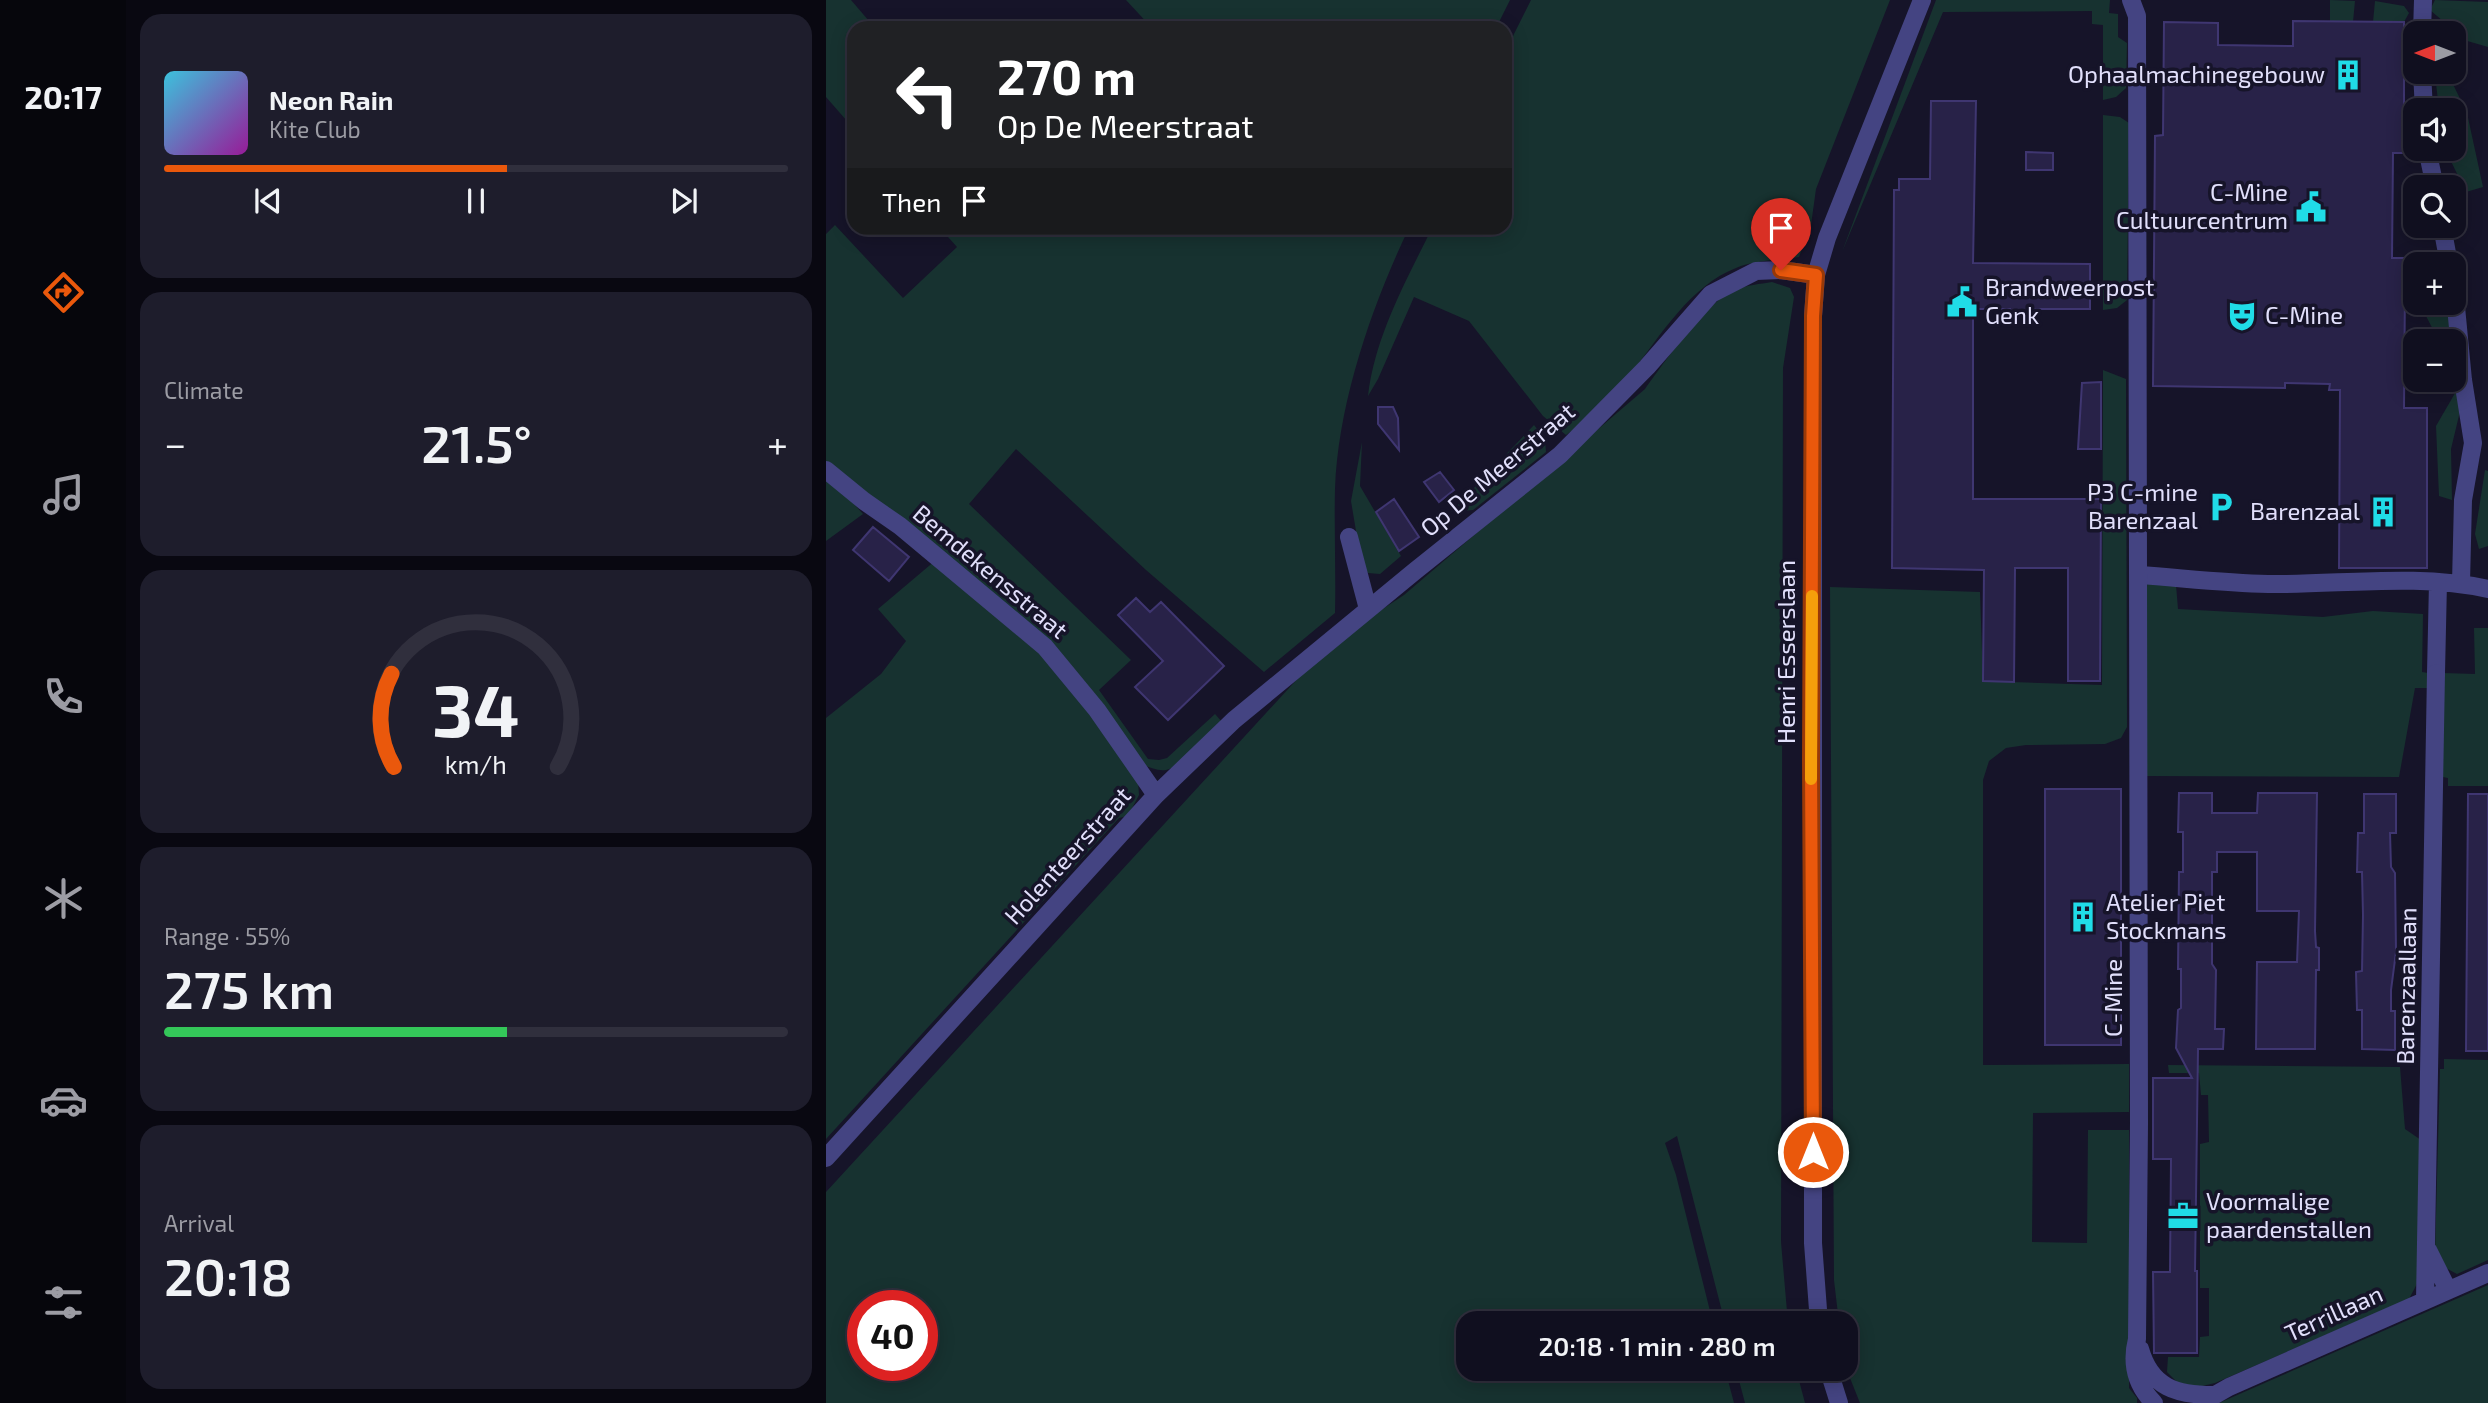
<!DOCTYPE html>
<meta charset="utf-8">
<style>
body{margin:0;font-family:"Exo 2",sans-serif;background:#1e1d2c;color:#f1f3f6;height:100vh;display:flex;flex-direction:column;font-size:26px;white-space:nowrap}
*{box-sizing:border-box;margin:0}
p{font-size:23px;color:#9c9ca4}
.icon{flex:none;width:38px;height:38px;fill:none;stroke:currentColor;stroke-width:2;stroke-linecap:round;stroke-linejoin:round}
.map{position:relative;flex:1;overflow:hidden}
.panel{display:flex;flex-direction:column;gap:14px;padding:14px;background:#090811;width:700px}
.panel>*{flex:none}
.hud{position:absolute;left:21px;top:21px;width:665px;height:214px;border-radius:21px;box-shadow:0 4px 18px #0003,0 0 0 2px #302f3d;background:#202124;color:#fff;overflow:hidden}
.needle{width:46px;rotate:270deg}
.fabs{position:absolute;left:1577px;top:21px;display:grid;gap:14px}
.fabs a{display:grid;place-items:center;width:63px;height:63px;border-radius:14px;background:#100f1f;box-shadow:0 4px 18px #0003,0 0 0 2px #302f3d;font-size:35px}
.speed{position:absolute;left:21px;top:1290px;display:flex;gap:14px;font-size:35px;font-weight:700;text-align:center}
.speed>*{display:grid;place-content:center;width:91px;height:91px;border-radius:50%;background:#100f1f;box-shadow:0 4px 18px #0003,0 0 0 2px #302f3d;line-height:1}
.speed .limit{border:10px solid #d22;background:#fff;color:#111}
.pin{position:absolute;display:grid;place-items:center;width:60px;height:60px;color:#fff;margin:-72px -30px;border-radius:50% 50% 50% 0;rotate:-45deg;box-shadow:0 0 7px #0007}
.pin .icon{rotate:45deg}
.me{position:absolute;width:77px;margin:-38px;rotate:0deg;stroke-linejoin:round;filter:drop-shadow(0 0 5px #0008)}
.turn{display:flex;align-items:center;gap:24px;height:147px;padding:0 35px;font-size:32px}
.turn .icon{width:91px;height:91px;stroke-width:2.5}
.turn b{display:block;font-size:49px;line-height:60px}
.then{display:flex;align-items:center;height:66px;padding:0 35px;background:#0003;gap:14px;font-size:26px}
.big{font-size:52px;font-weight:600;line-height:1.1}
.panel .tile{flex:1;display:flex;flex-direction:column;justify-content:center;gap:10px;min-width:0;padding:0 24px;border-radius:21px;background:#1e1d2c}
.panel .dial{align-items:center;gap:0}
.dial svg{height:182px;overflow:visible;fill:none;stroke:#302f3d;stroke-width:7;stroke-linecap:round;text-anchor:middle}
.dial text{fill:#f1f3f6;stroke:none}
.song{display:flex;align-items:center;gap:21px}
.cover{width:84px;height:84px;border-radius:10px;background:linear-gradient(135deg,hsl(190 70% 55%),hsl(300 70% 35%))}
.played{height:7px;border-radius:4px;background:linear-gradient(90deg,#ea580c 55%,#302f3d 55%)}
.keys{display:flex;justify-content:space-around;direction:ltr}
.heat{display:flex;justify-content:space-between;align-items:center;font-size:38px;direction:ltr}
.charge{height:10px;border-radius:5px;background:linear-gradient(90deg,#34c759 55%,#302f3d 0)}
.trip{position:absolute;left:630px;top:1311px;width:402px;height:70px;border-radius:21px;background:#100f1f;box-shadow:0 4px 18px #0003,0 0 0 2px #302f3d;font-weight:600;line-height:70px;text-align:center}
main{display:flex;flex:1;min-height:0}
.tab-bar{display:flex;flex-direction:column;width:126px;justify-content:space-around;align-items:center;background:#06060c;color:#9c9ca4}
.tab-bar .icon{width:49px;height:49px}
.tab-bar .on{color:#ea580c}
.tab-bar b{font-size:32px;color:#f1f3f6}
.map>svg:first-child{display:block}
.green{fill:#173230;fill-rule:evenodd}
.building{fill:#282248;stroke:#3f3671;stroke-width:2}
.lines{fill:none;stroke-linecap:round;stroke-linejoin:round}
.pedestrian{stroke:#444482;stroke-width:18}
.minor{stroke:#444482;stroke-width:18}
.tertiary{stroke:#444482;stroke-width:18}
.route-casing{stroke:#983908;stroke-width:18}
.route{stroke:#ea580c;stroke-width:12}
.slow{stroke:#f59e0b;stroke-width:12}
.labels{text-anchor:middle;stroke-width:7;stroke-linejoin:round;paint-order:stroke}
.poi-label{font-size:24px;fill:#e1dffb;stroke:#161429;text-anchor:end}
.street-label{font-size:24px;fill:#e1dffb;stroke:#161429}
</style>
<main>
<nav class="tab-bar">
<b>20:17</b>
<svg class="icon on" aria-label="directions" viewBox="0 0 24 24"><path d="M12 3l9 9-9 9-9-9zM9 14v-3h6M13 9l2 2-2 2"/></svg>
<svg class="icon" aria-label="music" viewBox="0 0 24 24"><path d="M9 18V5l10-2v13"/><circle cx="6" cy="18" r="3"/><circle cx="16" cy="16" r="3"/></svg>
<svg class="icon" aria-label="phone" viewBox="0 0 24 24"><path d="M5 4h4l2 5-3 2q2 4 5 5l2-3 5 2v4C11 20 4 13 5 4z"/></svg>
<svg class="icon" aria-label="climate" viewBox="0 0 24 24"><path d="M12 3v18M4 7l16 10M4 17L20 7"/></svg>
<svg class="icon" aria-label="car" viewBox="0 0 24 24"><path d="M5 17H2v-5l4-1 3-4h7l3 4 3 1v5h-3M9 17h6M6 11h13"/><circle cx="7" cy="17" r="2"/><circle cx="17" cy="17" r="2"/></svg>
<svg class="icon" aria-label="filters" viewBox="0 0 24 24"><path d="M4 7h16M4 17h16"/><circle cx="9" cy="7" r="2"/><circle cx="15" cy="17" r="2"/></svg>
</nav>
<section class="panel">
<div class="tile">
<div class="song"><i class="cover"></i><div><b>Neon Rain</b><p>Kite Club</p></div></div>
<div class="played"></div>
<div class="keys"><svg class="icon" aria-label="previous" viewBox="0 0 24 24"><path d="M18 5L8 12l10 7zM5 5v14"/></svg><svg class="icon" aria-label="pause" viewBox="0 0 24 24"><path d="M8 5v14M16 5v14"/></svg><svg class="icon" aria-label="next" viewBox="0 0 24 24"><path d="M6 5l10 7-10 7zM19 5v14"/></svg></div>
</div>
<div class="tile"><p>Climate</p>
<div class="heat"><a>−</a><b class="big">21.5°</b><a>+</a></div>
</div>
<div class="tile dial"><svg viewBox="0 0 100 80">
<path d="M14 69A42 42 0 1 1 86 69"/>
<path d="M14 69A42 42 0 0 1 13 28" stroke="#ea580c"/>
<text x="50" y="56" font-size="32" font-weight="700">34</text>
<text x="50" y="72" font-size="11">km/h</text>
</svg></div>
<div class="tile"><p>Range · 55%</p><b class="big">275 km</b><div class="charge"></div></div>
<div class="tile"><p>Arrival</p><b class="big">20:18</b></div>
</section>
<div class="map">
<svg width="1662" height="1403" viewBox="0 0 1662 1403">
<rect width="100%" height="100%" fill="#161429"/>
<path class="green" d="M 0,0 L 25,0 L 49,28 L 28,28 L 28,129 L 0,97 Z
M 300,0 L 684,0 L 670,28 L 326,28 Z
M 705,0 L 1064,0 L 990,189 L 985,225 L 973,257 C 954,260 928,260 910,268 C 864,286 835,335 806,372 C 790,394 762,420 740,435 L 717,416 L 643,321 L 588,297 L 552,379 L 542,396 C 549,336 580,281 606,228 L 679,228 L 679,52 Z
M 1110,0 L 1284,0 L 1283,13 L 1292,14 L 1292,37 L 1301,43 L 1300,88 L 1290,97 L 1277,100 L 1277,25 L 1266,24 L 1266,11 L 1117,12 L 1016,252 Z
M 1504,0 L 1529,1 L 1527,22 L 1504,22 Z
M 1609,0 L 1662,2 L 1662,47 L 1631,38 L 1631,33 L 1604,10 Z
M 1549,1 L 1578,6 L 1583,13 L 1578,22 L 1547,22 Z
M 1621,72 L 1641,113 L 1657,187 L 1640,192 L 1619,149 L 1628,149 L 1628,110 L 1613,110 L 1609,74 Z
M 1277,115 L 1294,117 L 1303,123 L 1301,300 L 1291,308 L 1277,310 Z
M 9,225 L 77,298 L 131,247 L 114,228 L 583,228 C 546,305 512,403 509,489 C 508,530 510,572 509,613 L 438,672 L 320,570 L 190,449 L 143,504 L 305,660 L 273,690 L 322,759 L 333,760 L 341,758 L 389,714 L 396,722 C 383,734 356,767 340,770 C 332,771 325,768 318,765 L 266,695 L 0,462 L 0,234 Z
M 946,282 L 964,288 L 968,297 L 957,368 L 955,1242 L 962,1323 L 899,1323 L 851,1136 L 839,1143 L 850,1175 L 887,1323 L 642,1323 L 642,1368 L 899,1369 L 908,1403 L 0,1403 L 0,1192 L 487,662 L 520,633 L 578,595 L 819,389 C 838,363 880,301 909,290 C 921,285 934,284 946,282 ZM 37,1306 L 96,1306 L 96,1365 L 37,1365 Z
M 1604,303 L 1625,303 L 1631,373 L 1628,375 L 1628,341 L 1613,341 L 1600,316 Z
M 1277,370 L 1300,379 L 1301,727 L 1295,738 L 1279,744 L 1200,745 L 1180,748 L 1163,761 L 1157,780 L 1157,1065 L 1303,1064 L 1303,1112 L 1207,1113 L 1206,1242 L 1261,1243 L 1262,1130 L 1303,1130 L 1303,1388 L 1311,1398 L 1311,1403 L 1034,1403 L 1020,1368 L 1020,1323 L 1013,1323 L 1008,1280 L 1004,587 L 1154,592 L 1157,681 L 1276,685 Z
M 1632,388 L 1636,403 L 1625,449 L 1626,500 L 1613,496 L 1610,426 Z
M 708,425 L 719,439 L 720,452 L 647,510 L 625,512 Z
M 536,442 L 534,486 L 575,556 L 554,574 L 542,573 L 536,567 L 525,501 Z
M 1659,470 L 1662,471 L 1662,546 L 1653,549 L 1649,534 Z
M 2,475 L 37,514 L 0,541 L 0,481 Z
M 110,560 L 161,600 L 246,686 L 312,781 L 313,795 L 302,816 L 293,818 L 0,1139 L 0,718 L 55,674 L 80,641 L 52,609 Z
M 1320,583 L 1350,585 L 1352,609 L 1497,617 L 1547,611 L 1597,614 L 1596,672 L 1602,673 L 1601,688 L 1589,688 L 1573,777 L 1320,776 Z
M 1648,628 L 1662,628 L 1662,786 L 1622,786 L 1622,778 L 1617,777 L 1617,673 L 1649,674 Z
M 1618,1059 L 1662,1060 L 1662,1260 L 1631,1274 L 1618,1267 L 1609,1253 L 1614,1069 L 1618,1069 Z
M 1342,1065 L 1574,1067 L 1579,1129 L 1595,1140 L 1594,1278 L 1583,1299 L 1389,1383 L 1372,1387 L 1355,1386 L 1341,1372 L 1342,1357 L 1373,1357 L 1374,1337 L 1383,1336 L 1383,1288 L 1374,1288 L 1374,1144 L 1383,1142 L 1382,1095 L 1375,1095 L 1373,1073 L 1343,1073 Z
M 1662,1285 L 1662,1403 L 1393,1403 Z
M 910,1369 L 970,1369 L 979,1403 L 919,1403 Z"/>
<path class="building" d="M 1467,21 L 1578,22 L 1578,127 L 1586,127 L 1586,153 L 1567,153 L 1566,258 L 1585,258 L 1585,284 L 1579,283 L 1578,408 L 1601,408 L 1601,568 L 1513,568 L 1514,390 L 1503,390 L 1504,384 L 1459,383 L 1459,388 L 1327,386 L 1329,136 L 1337,135 L 1338,22 L 1392,23 L 1392,45 L 1467,46 Z
M 1105,101 L 1150,101 L 1147,263 L 1264,264 L 1264,309 L 1206,309 L 1206,315 L 1185,315 L 1184,309 L 1147,309 L 1147,499 L 1275,499 L 1274,681 L 1242,681 L 1242,568 L 1189,568 L 1188,682 L 1157,681 L 1158,570 L 1066,568 L 1068,190 L 1073,190 L 1073,179 L 1104,179 Z
M 1200,152 L 1227,153 L 1227,170 L 1200,170 Z
M 1275,382 L 1275,449 L 1252,449 L 1256,383 Z
M 552,407 L 567,407 L 572,418 L 573,450 L 552,424 Z
M 614,472 L 628,490 L 613,502 L 598,482 Z
M 568,499 L 593,537 L 573,551 L 550,512 Z
M 47,527 L 83,557 L 63,581 L 27,550 Z
M 310,598 L 324,612 L 335,602 L 398,666 L 342,720 L 309,687 L 337,661 L 292,615 Z
M 1219,789 L 1295,789 L 1295,1045 L 1219,1045 Z
M 1353,793 L 1386,793 L 1386,813 L 1431,813 L 1432,793 L 1491,793 L 1489,931 L 1490,947 L 1493,948 L 1493,970 L 1490,970 L 1489,1049 L 1430,1049 L 1431,962 L 1471,962 L 1473,911 L 1431,911 L 1431,852 L 1391,852 L 1391,872 L 1386,872 L 1386,964 L 1390,970 L 1389,1029 L 1398,1029 L 1397,1049 L 1372,1049 L 1369,1271 L 1371,1271 L 1371,1353 L 1328,1353 L 1327,1272 L 1344,1272 L 1345,1159 L 1327,1159 L 1327,1078 L 1366,1078 L 1350,1048 L 1352,1010 L 1355,1008 L 1355,969 L 1352,969 L 1353,872 L 1357,872 L 1357,832 L 1352,832 Z
M 1538,794 L 1570,794 L 1570,833 L 1564,833 L 1565,867 L 1569,873 L 1570,952 L 1565,990 L 1565,1011 L 1569,1011 L 1569,1050 L 1536,1049 L 1536,1010 L 1531,1010 L 1530,972 L 1536,971 L 1537,915 L 1536,872 L 1531,872 L 1532,833 L 1538,833 Z
M 1642,794 L 1662,794 L 1662,1051 L 1640,1051 Z"/>
<g class="lines">
<path class="pedestrian" d="M 1596,33 L 1597,0
M 1596,72 L 1598,110
M 1601,149 L 1609,187
M 1616,226 L 1623,264
M 1628,286 L 1637,380 L 1647,443 L 1637,500 L 1635,583
M 1313,575 C 1356,578 1399,583 1442,584 C 1515,585 1590,573 1662,589
M 1610,673 L 1612,582"/>
<path class="minor" d="M 1305,0 L 1311,16 L 1313,1123 L 1311,1339 C 1305,1363 1310,1385 1328,1403
M 0,470 L 38,501 L 74,526 L 219,647 L 271,710 L 330,795
M 523,537 L 542,609
M 0,1158 L 330,795 L 408,720 L 589,571 L 734,455 L 821,367 L 885,294 L 930,271 L 955,270 L 990,275
M 1602,1250 L 1622,1290
M 1599,1300 L 1610,673
M 1314,1349 C 1325,1388 1351,1395 1387,1395
M 1375,1403 L 1403,1387 L 1662,1273"/>
<path class="tertiary" d="M 993,1323 L 987,1243 L 987,316 L 990,275 L 1001,238 L 1096,0
M 1002,1368 L 1013,1403"/>
</g>
<g class="lines">
<g class="route-casing">
<path id="route" d="M 955,270 L 990,275 L 987,316 L 985,760 L 987,1152"/>
</g>
<use href="#route" class="route"/>
<path class="slow" d="M 985,779 L 986,596"/>
</g>
<defs>
<g id="building-bare" transform="scale(2.415)"><path d="M-4-6H4V6H1V3H-1V6H-4ZM-2.5-4.3h1.7v1.8h-1.7ZM.8-4.3h1.7v1.8H.8ZM-2.5-1h1.7V.8h-1.7ZM.8-1h1.7V.8H.8Z" fill="#20dce7" stroke="#161429" stroke-width="2.5" paint-order="stroke"/></g>
<g id="civic-bare" transform="scale(2.415)"><path d="M-.6-6.5H3V-4.5H.6V-3L4-1V1h2V6H-6V1h2V-1L-.6-3ZM-1.2 2.5V6h2.4V2.5Z" fill="#20dce7" stroke="#161429" stroke-width="2.5" paint-order="stroke"/></g>
<g id="theatre-bare" transform="scale(2.415)"><path d="M-5-5.5Q0-4 5-5.5V0Q5 5 0 6Q-5 5-5 0ZM-3.3-2.5H-1v1.5H-3.3ZM1-2.5H3.3v1.5H1ZM-2.8 1Q0 5.5 2.8 1Z" fill="#20dce7" stroke="#161429" stroke-width="2.5" paint-order="stroke"/></g>
<g id="parking-bare" transform="scale(2.415)"><path d="M-3.5-5.5H1a3.5 3.5 0 0 1 0 7H-1V5.5H-3.5ZM-1-3.4V-.6H.8a1.4 1.4 0 0 0 0-2.8Z" fill="#20dce7" stroke="#161429" stroke-width="2.5" paint-order="stroke"/></g>
<g id="office-bare" transform="scale(2.415)"><path d="M-6-3h4V-5.5h4V-3h4V5H-6ZM-1-4.5V-3h2v-1.5ZM-6 0V1H6V0Z" fill="#20dce7" stroke="#161429" stroke-width="2.5" paint-order="stroke"/></g>
</defs>
<g fill-rule="evenodd">
<use href="#building-bare" x="1522" y="75"/>
<use href="#civic-bare" x="1485" y="207"/>
<use href="#civic-bare" x="1136" y="302"/>
<use href="#theatre-bare" x="1416" y="316"/>
<use href="#parking-bare" x="1395" y="507"/>
<use href="#building-bare" x="1557" y="512"/>
<use href="#building-bare" x="1257" y="917"/>
<use href="#office-bare" x="1357" y="1216"/>
</g>
<g class="labels">
<g class="poi-label">
<text x="1499" y="83">Ophaalmachinegebouw</text>
<text x="1462" y="201">C-Mine<tspan x="1462" dy="28">Cultuurcentrum</tspan></text>
<text x="1159" y="296" text-anchor="start">Brandweerpost<tspan x="1159" dy="28">Genk</tspan></text>
<text x="1439" y="324" text-anchor="start">C-Mine</text>
<text x="1372" y="501">P3 C-mine<tspan x="1372" dy="28">Barenzaal</tspan></text>
<text x="1534" y="520">Barenzaal</text>
<text x="1280" y="911" text-anchor="start">Atelier Piet<tspan x="1280" dy="28">Stockmans</tspan></text>
<text x="1380" y="1210" text-anchor="start">Voormalige<tspan x="1380" dy="28">paardenstallen</tspan></text>
</g>
<g class="street-label">
<text transform="translate(672 470) rotate(-40)" y="8">Op De Meerstraat</text>
<text transform="translate(164 572) rotate(40)" y="8">Bemdekensstraat</text>
<text transform="translate(961 652) rotate(-90)" y="8">Henri Esserslaan</text>
<text transform="translate(242 856) rotate(-48)" y="8">Holenteerstraat</text>
<text transform="translate(1581 986) rotate(-89)" y="8">Barenzaallaan</text>
<text transform="translate(1288 998) rotate(-90)" y="8">C-Mine</text>
<text transform="translate(1508 1314) rotate(-24)" y="8">Terrillaan</text>
</g>
</g>
</svg>
<div class="fabs">
<a><svg class="needle" viewBox="-14 -14 28 28"><path d="M0-13l5 13h-10z" fill="#e53935"/><path d="M0 13l5-13h-10z" fill="#9c9ca4"/></svg></a>
<a><svg class="icon" aria-label="sound" viewBox="0 0 24 24"><path d="M4 9h4l5-4v14l-5-4H4zM17 9q2 3 0 6"/></svg></a>
<a><svg class="icon" aria-label="search" viewBox="0 0 24 24"><circle cx="10" cy="10" r="6"/><path d="M15 15l6 6"/></svg></a>
<a>+</a>
<a>−</a>
</div>
<div class="speed"><div class="limit">40</div></div>
<div class="pin" style="left:955px;top:270px;background:#d93025"><svg class="icon" aria-label="arrive" viewBox="0 0 24 24"><path d="M6 21V4h12l-3 4 3 4H6"/></svg></div>
<svg class="me" style="left:987px;top:1152px" viewBox="-20 -20 40 40"><circle r="17" fill="#ea580c" stroke="#fff" stroke-width="3"/><path d="M0-11L8 9 0 5-8 9z" fill="#fff"/></svg>
<div class="trip">20:18 · 1 min · 280 m</div>
<div class="hud">
<div class="turn"><svg class="icon" aria-label="left" viewBox="0 0 24 24"><path d="M17 20v-9H6M10 6l-5 5 5 5"/></svg><div><b>270 m</b>Op De Meerstraat</div></div>
<div class="then">Then<svg class="icon" aria-label="arrive" viewBox="0 0 24 24"><path d="M6 21V4h12l-3 4 3 4H6"/></svg></div>
</div>
</div>
</main>
